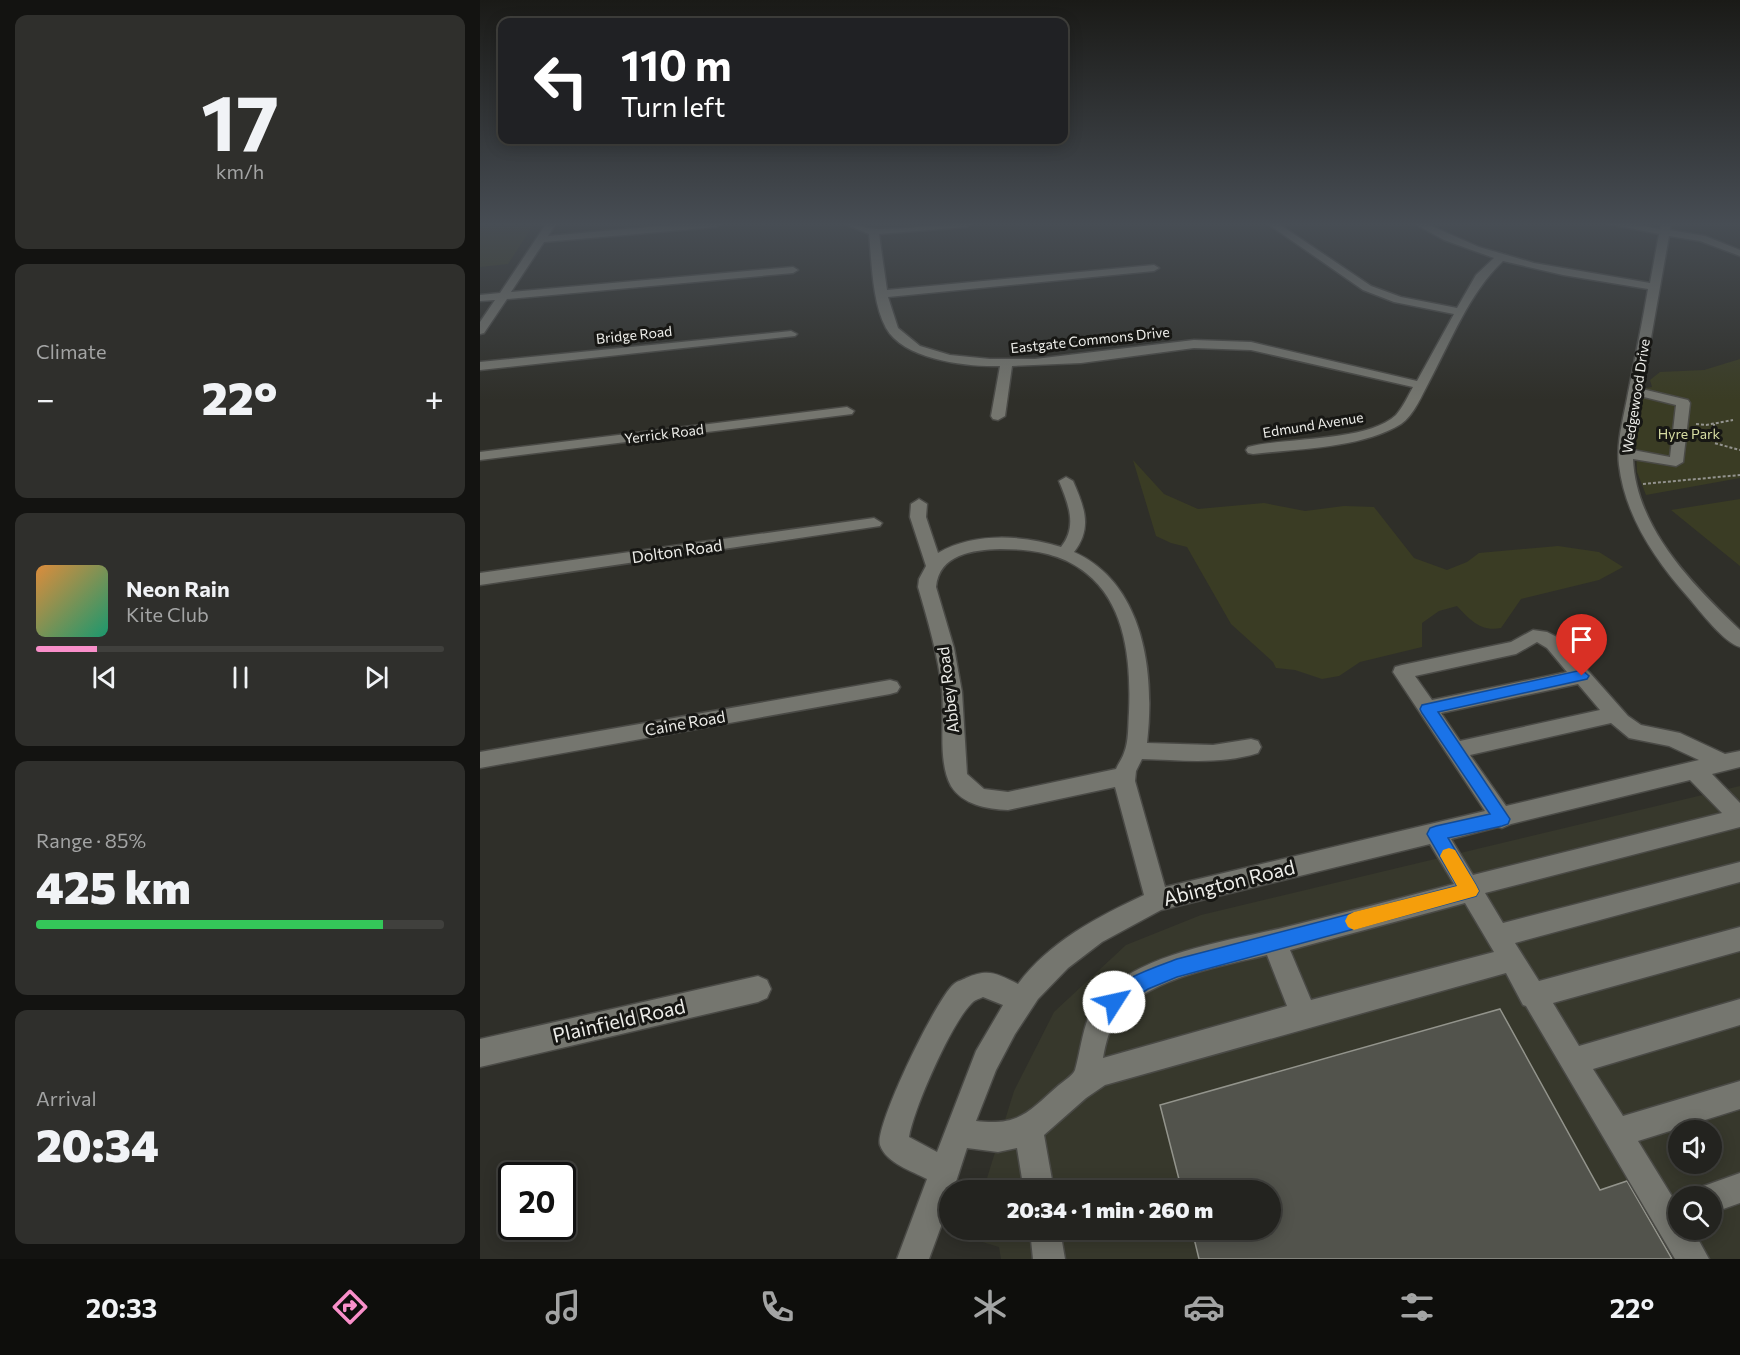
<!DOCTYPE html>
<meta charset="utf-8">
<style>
body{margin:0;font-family:Commissioner,sans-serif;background:#2f2f2c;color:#f1f3f6;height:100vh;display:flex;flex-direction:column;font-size:22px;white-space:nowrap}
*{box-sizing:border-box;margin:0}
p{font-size:20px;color:#a3a4a4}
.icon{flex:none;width:33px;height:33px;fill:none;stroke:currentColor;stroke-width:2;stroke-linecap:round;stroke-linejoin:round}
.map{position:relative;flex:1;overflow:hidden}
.sheet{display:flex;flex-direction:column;gap:15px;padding:15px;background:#131311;width:480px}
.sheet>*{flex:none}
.guide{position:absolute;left:18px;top:18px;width:570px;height:126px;border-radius:12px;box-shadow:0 3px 15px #0003,0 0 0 2px #40403d;background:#202124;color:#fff;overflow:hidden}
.controls{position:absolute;left:1188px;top:1120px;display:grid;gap:12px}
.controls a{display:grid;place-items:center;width:54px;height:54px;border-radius:50%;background:#23231f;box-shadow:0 3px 15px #0003,0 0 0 2px #40403d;font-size:30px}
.speed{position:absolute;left:18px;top:1162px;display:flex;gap:12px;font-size:30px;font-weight:700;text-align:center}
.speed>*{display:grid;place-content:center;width:78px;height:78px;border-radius:50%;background:#23231f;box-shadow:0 3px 15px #0003,0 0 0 2px #40403d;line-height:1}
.speed .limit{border:3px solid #111;border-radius:9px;background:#fff;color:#111}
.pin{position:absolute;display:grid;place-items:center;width:51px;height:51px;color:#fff;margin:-62px -26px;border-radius:50% 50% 50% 0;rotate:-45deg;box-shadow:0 0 6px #0007}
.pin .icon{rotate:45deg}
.me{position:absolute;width:66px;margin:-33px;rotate:55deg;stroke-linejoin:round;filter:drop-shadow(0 0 4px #0008)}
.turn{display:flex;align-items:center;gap:21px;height:126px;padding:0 24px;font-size:27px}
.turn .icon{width:78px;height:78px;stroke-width:2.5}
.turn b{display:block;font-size:42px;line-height:51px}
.big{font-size:45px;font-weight:800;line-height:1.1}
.sheet .card{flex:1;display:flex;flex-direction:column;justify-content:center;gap:9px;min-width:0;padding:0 21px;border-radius:12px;background:#2f2f2c}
.sheet .dial{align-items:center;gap:0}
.dial b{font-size:78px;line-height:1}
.song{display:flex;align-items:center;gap:18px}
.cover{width:72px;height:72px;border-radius:9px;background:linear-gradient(135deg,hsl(30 70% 55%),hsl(160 70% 35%))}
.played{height:6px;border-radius:3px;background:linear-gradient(90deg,#f98fca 15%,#40403d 15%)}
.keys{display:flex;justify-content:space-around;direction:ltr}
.heat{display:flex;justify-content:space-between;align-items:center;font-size:33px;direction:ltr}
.charge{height:9px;border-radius:4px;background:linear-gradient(90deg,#34c759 85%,#40403d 0)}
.trip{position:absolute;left:459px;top:1180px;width:342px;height:60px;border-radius:30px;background:#23231f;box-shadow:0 3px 15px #0003,0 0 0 2px #40403d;font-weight:800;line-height:60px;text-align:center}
.menu{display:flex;height:96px;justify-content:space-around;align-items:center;background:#0e0e0c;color:#a3a4a4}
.menu .icon{width:42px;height:42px}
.menu .on{color:#f98fca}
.menu b{font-size:27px;color:#f1f3f6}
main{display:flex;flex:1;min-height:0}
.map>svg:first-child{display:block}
.built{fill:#37382c;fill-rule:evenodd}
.green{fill:#3a3c24}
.building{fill:#52534c;stroke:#93948c;stroke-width:1.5}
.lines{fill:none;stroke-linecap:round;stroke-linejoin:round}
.minor-casing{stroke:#4a4a46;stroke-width:3}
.path{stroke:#93938e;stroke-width:2;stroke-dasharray:3 2;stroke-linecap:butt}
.minor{fill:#75766f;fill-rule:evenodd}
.route{fill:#1a73e8;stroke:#114b97;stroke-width:1.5}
.slow{fill:#f59e0b}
.labels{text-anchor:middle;stroke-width:6;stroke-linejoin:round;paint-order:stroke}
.far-street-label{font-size:14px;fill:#edede9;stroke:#171714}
.far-park-label{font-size:14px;fill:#d6dca2;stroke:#171714}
.street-label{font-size:16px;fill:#edede9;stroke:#171714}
.near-street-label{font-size:20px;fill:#edede9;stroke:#171714}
</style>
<main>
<section class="sheet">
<div class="card dial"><b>17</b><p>km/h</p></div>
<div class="card"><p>Climate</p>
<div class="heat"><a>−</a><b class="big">22°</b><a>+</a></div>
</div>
<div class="card">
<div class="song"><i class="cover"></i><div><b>Neon Rain</b><p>Kite Club</p></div></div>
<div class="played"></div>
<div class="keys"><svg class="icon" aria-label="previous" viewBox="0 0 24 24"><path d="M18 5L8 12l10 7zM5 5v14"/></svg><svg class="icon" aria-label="pause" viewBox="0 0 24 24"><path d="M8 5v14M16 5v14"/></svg><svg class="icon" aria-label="next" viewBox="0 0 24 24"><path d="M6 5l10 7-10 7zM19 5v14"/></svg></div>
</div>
<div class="card"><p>Range · 85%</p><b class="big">425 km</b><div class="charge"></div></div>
<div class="card"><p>Arrival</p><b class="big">20:34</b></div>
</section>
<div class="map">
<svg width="1260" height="1259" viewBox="0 0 1260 1259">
<rect width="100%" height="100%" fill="#2f2f29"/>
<path class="built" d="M 1260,786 L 1260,1259 L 521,1259 L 519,1247 L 489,1238 L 492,1230 L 790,1230 L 790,1191 L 503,1191 L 534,1091 L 574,1012 L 646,945 L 721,915 ZM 1198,1131 L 1232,1131 L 1232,1164 L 1198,1164 ZM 1198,1197 L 1232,1197 L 1232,1230 L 1198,1230 Z"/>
<path class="green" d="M 0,224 L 54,224 L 28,264 L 0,267 Z
M 1260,359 L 1260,478 L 1166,495 L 1157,472 L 1156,441 L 1165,388 L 1172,387 L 1170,380 L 1180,372 L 1224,370 Z
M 653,460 L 684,494 L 718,509 L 784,503 L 825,511 L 864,506 L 894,507 L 934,558 L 967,570 L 987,562 L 999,553 L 1078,546 L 1119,552 L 1143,567 L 1119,580 L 1041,599 L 1021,628 C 1001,632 990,620 977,606 L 959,611 L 942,623 L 942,647 L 880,662 L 859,676 L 842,679 L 815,670 L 796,668 L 793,662 L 751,624 L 707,547 L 691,543 L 676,536 Z
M 1260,499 L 1260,566 L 1191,510 Z"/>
<path class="building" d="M 1020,1009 L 1120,1190 L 1147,1181 L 1192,1259 L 719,1259 L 712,1230 L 790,1230 L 790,1191 L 702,1191 L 680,1105 Z"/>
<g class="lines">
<g class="minor-casing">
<path id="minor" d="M 66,224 L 76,224 L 68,236 L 202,224 L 241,224 L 236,227 L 64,242 L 31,292 L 313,267 L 318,270 L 313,273 L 27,299 L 4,333 L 0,334 L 0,322 L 15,300 L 0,301 L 0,295 L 20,293 Z
M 365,224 C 377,224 387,229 397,229 C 428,229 459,224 491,224 L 486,227 L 399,234 L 407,290 L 674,265 L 679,268 L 674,271 L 408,297 L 418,328 L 440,346 L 470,355 L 510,359 L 555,359 L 714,340 L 771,342 L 937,381 L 974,314 L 914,302 L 883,290 L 788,224 L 799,224 L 891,286 L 921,297 L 977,308 L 996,275 L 1014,258 L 964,240 L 935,224 L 947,224 L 999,247 L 1054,263 L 1170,283 L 1179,234 L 1129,224 L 1152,224 L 1180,229 L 1181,224 L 1191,224 L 1190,230 L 1225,236 L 1260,250 L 1260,256 L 1220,241 L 1189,236 L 1162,389 L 1208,400 L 1210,403 L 1203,462 L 1196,466 L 1153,459 C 1156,528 1213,585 1260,630 L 1260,647 C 1244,643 1220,611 1208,597 C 1175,560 1145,516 1139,465 C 1136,442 1144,416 1148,393 C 1155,358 1162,324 1168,289 L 1083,275 L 1023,261 C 989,293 971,341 949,382 C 942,395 934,415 921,424 C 883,448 817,449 773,454 L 768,453 L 766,450 L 768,447 C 806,437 887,442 916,415 C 923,407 928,396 933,387 L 771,350 L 714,348 L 601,363 L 532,366 L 525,416 L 518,420 L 513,419 L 511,416 L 520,366 C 487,367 424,360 406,328 C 392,302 392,263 389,234 ZM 1160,396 L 1196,405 L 1190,457 L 1153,450 Z
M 311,331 L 317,334 L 315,336 L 0,370 L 0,362 Z
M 367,407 L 374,411 L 372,414 L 0,460 L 0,452 Z
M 586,477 L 593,481 C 604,506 613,528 594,552 C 665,584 675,674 667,743 L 733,745 L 771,739 L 778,741 L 781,747 L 778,753 C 741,765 700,760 662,759 L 656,771 L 655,781 L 685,887 L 1005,811 L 913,672 L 915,667 L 922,665 L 1031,642 L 1053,630 L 1067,632 L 1079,638 L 1148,716 L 1161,725 L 1200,733 L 1245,754 L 1260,751 L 1260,767 L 1232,774 L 1260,803 L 1260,827 L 1005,893 L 1023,923 L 1260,862 L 1260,882 L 1035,943 L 1059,981 L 1260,927 L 1260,951 L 1073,1003 L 1099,1046 L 1260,999 L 1260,1025 L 1113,1069 L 1143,1116 L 1260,1081 L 1260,1109 L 1158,1141 L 1198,1206 L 1198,1230 L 1213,1230 L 1229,1259 L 1195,1259 L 1046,1006 L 1043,1005 L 1026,973 L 625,1085 L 606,1098 L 564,1135 L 574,1191 L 544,1191 L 537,1148 L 518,1152 L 487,1148 L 473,1191 L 470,1191 L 470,1202 L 449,1259 L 417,1259 L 447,1179 C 432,1171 406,1163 400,1145 C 394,1127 457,997 474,984 C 477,981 483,980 486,978 C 509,968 517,974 538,984 C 569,942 617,917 664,895 L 635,787 L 528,810 C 507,809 483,805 471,786 C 457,761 465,718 462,690 C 458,655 448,621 438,587 L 439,579 L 446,566 L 430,517 L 431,504 L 439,499 L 447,504 L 446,517 L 458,553 C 494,532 543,535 581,547 C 598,526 588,503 579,481 ZM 520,549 C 550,549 582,553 606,573 C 647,605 651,665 649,712 C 648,725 649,741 644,753 C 642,759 638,764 636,769 L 528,792 L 504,789 L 487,774 L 482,692 L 474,648 L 456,587 C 459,554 493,550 520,549 ZM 1057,642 L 1067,648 L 1087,672 L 952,700 L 935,676 L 1036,654 ZM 1098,684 L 1120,710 L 980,741 L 961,713 ZM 1131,723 L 1149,738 L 1189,746 L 1219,760 L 1026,806 L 990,755 ZM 1210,780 L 1242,813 L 993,875 L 971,839 L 1018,827 L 1022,828 L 1031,824 ZM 950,844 L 974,884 C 918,899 862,913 806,927 C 750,941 670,951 626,991 C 603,1012 603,1042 595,1070 C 593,1075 584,1081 579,1085 C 548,1112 540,1126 496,1121 L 516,1070 L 535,1034 L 558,999 L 588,968 L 622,942 L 681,910 ZM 985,903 L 1014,952 L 831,1000 L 810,950 ZM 787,955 L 807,1006 L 623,1058 C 626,1041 630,1025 642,1012 C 673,977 743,966 787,955 ZM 503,997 L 523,1005 L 496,1051 L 457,1152 L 429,1137 C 434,1108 471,1024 491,1004 C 494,1000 499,999 503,997 Z
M 394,518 L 402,523 L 400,526 L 0,585 L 0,573 Z
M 410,680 L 417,682 L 420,687 L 417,692 L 410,694 L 0,768 L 0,752 Z
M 278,976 L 287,980 L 291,989 L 287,998 L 278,1002 L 0,1067 L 0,1039 Z
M 1260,1173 L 1260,1203 L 1232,1213 L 1232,1197 L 1217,1197 L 1221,1187 Z
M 550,1230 L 580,1230 L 585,1259 L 553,1259 Z"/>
</g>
<path class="path" d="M 1216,424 L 1226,425 L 1253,420
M 1234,424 L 1234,443 L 1260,450
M 1163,484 L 1260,475"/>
<use href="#minor" class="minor"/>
</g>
<linearGradient id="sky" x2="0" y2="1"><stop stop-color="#1a1a17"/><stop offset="0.56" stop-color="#474d54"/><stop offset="1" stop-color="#474d54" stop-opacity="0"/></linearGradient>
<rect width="1260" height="400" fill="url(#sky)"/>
<path class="route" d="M 1102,670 L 1109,676 L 1107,679 L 958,712 L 1030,819 L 1028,824 L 1022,826 L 968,838 L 996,885 L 999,891 L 996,896 L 697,977 L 668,989 L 634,1011 L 627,1009 L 624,1002 C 633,980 676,967 697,959 L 977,886 L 947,834 L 950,828 L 956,826 L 1010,814 L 942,713 L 940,709 L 942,705 Z"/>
<path class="slow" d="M 969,848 L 975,850 L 996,885 L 999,891 L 996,896 L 874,930 L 868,927 L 865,921 L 868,915 L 874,912 L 977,886 L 960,856 L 963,850 Z"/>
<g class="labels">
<g class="far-street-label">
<text transform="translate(154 335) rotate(-6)" y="5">Bridge Road</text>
<text transform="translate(610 340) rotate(-6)" y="5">Eastgate Commons Drive</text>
<text transform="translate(1156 396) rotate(-81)" y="5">Wedgewood Drive</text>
<text transform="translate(833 425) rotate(-9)" y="5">Edmund Avenue</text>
<text transform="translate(184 434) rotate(-7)" y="5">Yerrick Road</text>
</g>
<g class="far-park-label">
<text x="1209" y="439">Hyre Park</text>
</g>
<g class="street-label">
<text transform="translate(197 551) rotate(-8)" y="6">Dolton Road</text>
<text transform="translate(468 690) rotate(-97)" y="6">Abbey Road</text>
<text transform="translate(205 723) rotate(-10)" y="6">Caine Road</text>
</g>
<g class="near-street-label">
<text transform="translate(749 883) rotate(-14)" y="7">Abington Road</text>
<text transform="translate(139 1021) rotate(-13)" y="7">Plainfield Road</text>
</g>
</g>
</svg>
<div class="controls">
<a><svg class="icon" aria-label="sound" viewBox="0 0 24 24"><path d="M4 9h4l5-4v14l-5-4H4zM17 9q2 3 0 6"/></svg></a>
<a><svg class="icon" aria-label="search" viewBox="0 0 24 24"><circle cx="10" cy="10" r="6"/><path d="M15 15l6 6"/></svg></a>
</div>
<div class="speed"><div class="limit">20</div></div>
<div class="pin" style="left:1102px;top:676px;background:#d93025"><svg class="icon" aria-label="arrive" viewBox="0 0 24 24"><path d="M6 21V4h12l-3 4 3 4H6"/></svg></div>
<svg class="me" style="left:634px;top:1002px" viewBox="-20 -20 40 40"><circle r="19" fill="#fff"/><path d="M0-13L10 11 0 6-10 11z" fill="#1a73e8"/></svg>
<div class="trip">20:34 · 1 min · 260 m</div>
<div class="guide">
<div class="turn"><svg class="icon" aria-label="left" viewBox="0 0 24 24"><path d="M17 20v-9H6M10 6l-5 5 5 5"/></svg><div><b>110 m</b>Turn left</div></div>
</div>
</div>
</main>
<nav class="menu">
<b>20:33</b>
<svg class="icon on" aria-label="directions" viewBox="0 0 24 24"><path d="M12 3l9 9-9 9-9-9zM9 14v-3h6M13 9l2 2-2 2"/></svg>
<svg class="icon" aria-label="music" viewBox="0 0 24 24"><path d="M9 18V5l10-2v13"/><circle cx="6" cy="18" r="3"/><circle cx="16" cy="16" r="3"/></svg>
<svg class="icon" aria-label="phone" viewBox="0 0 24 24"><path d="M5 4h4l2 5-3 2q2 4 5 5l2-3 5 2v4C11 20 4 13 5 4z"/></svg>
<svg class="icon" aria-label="climate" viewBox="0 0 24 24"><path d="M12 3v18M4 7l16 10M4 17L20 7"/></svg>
<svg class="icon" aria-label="car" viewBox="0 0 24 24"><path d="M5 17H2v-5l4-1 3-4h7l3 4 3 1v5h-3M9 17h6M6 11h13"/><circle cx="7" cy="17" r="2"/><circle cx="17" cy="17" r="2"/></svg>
<svg class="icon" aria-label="filters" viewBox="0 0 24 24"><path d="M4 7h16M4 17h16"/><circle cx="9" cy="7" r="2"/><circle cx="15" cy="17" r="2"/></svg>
<b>22°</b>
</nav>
